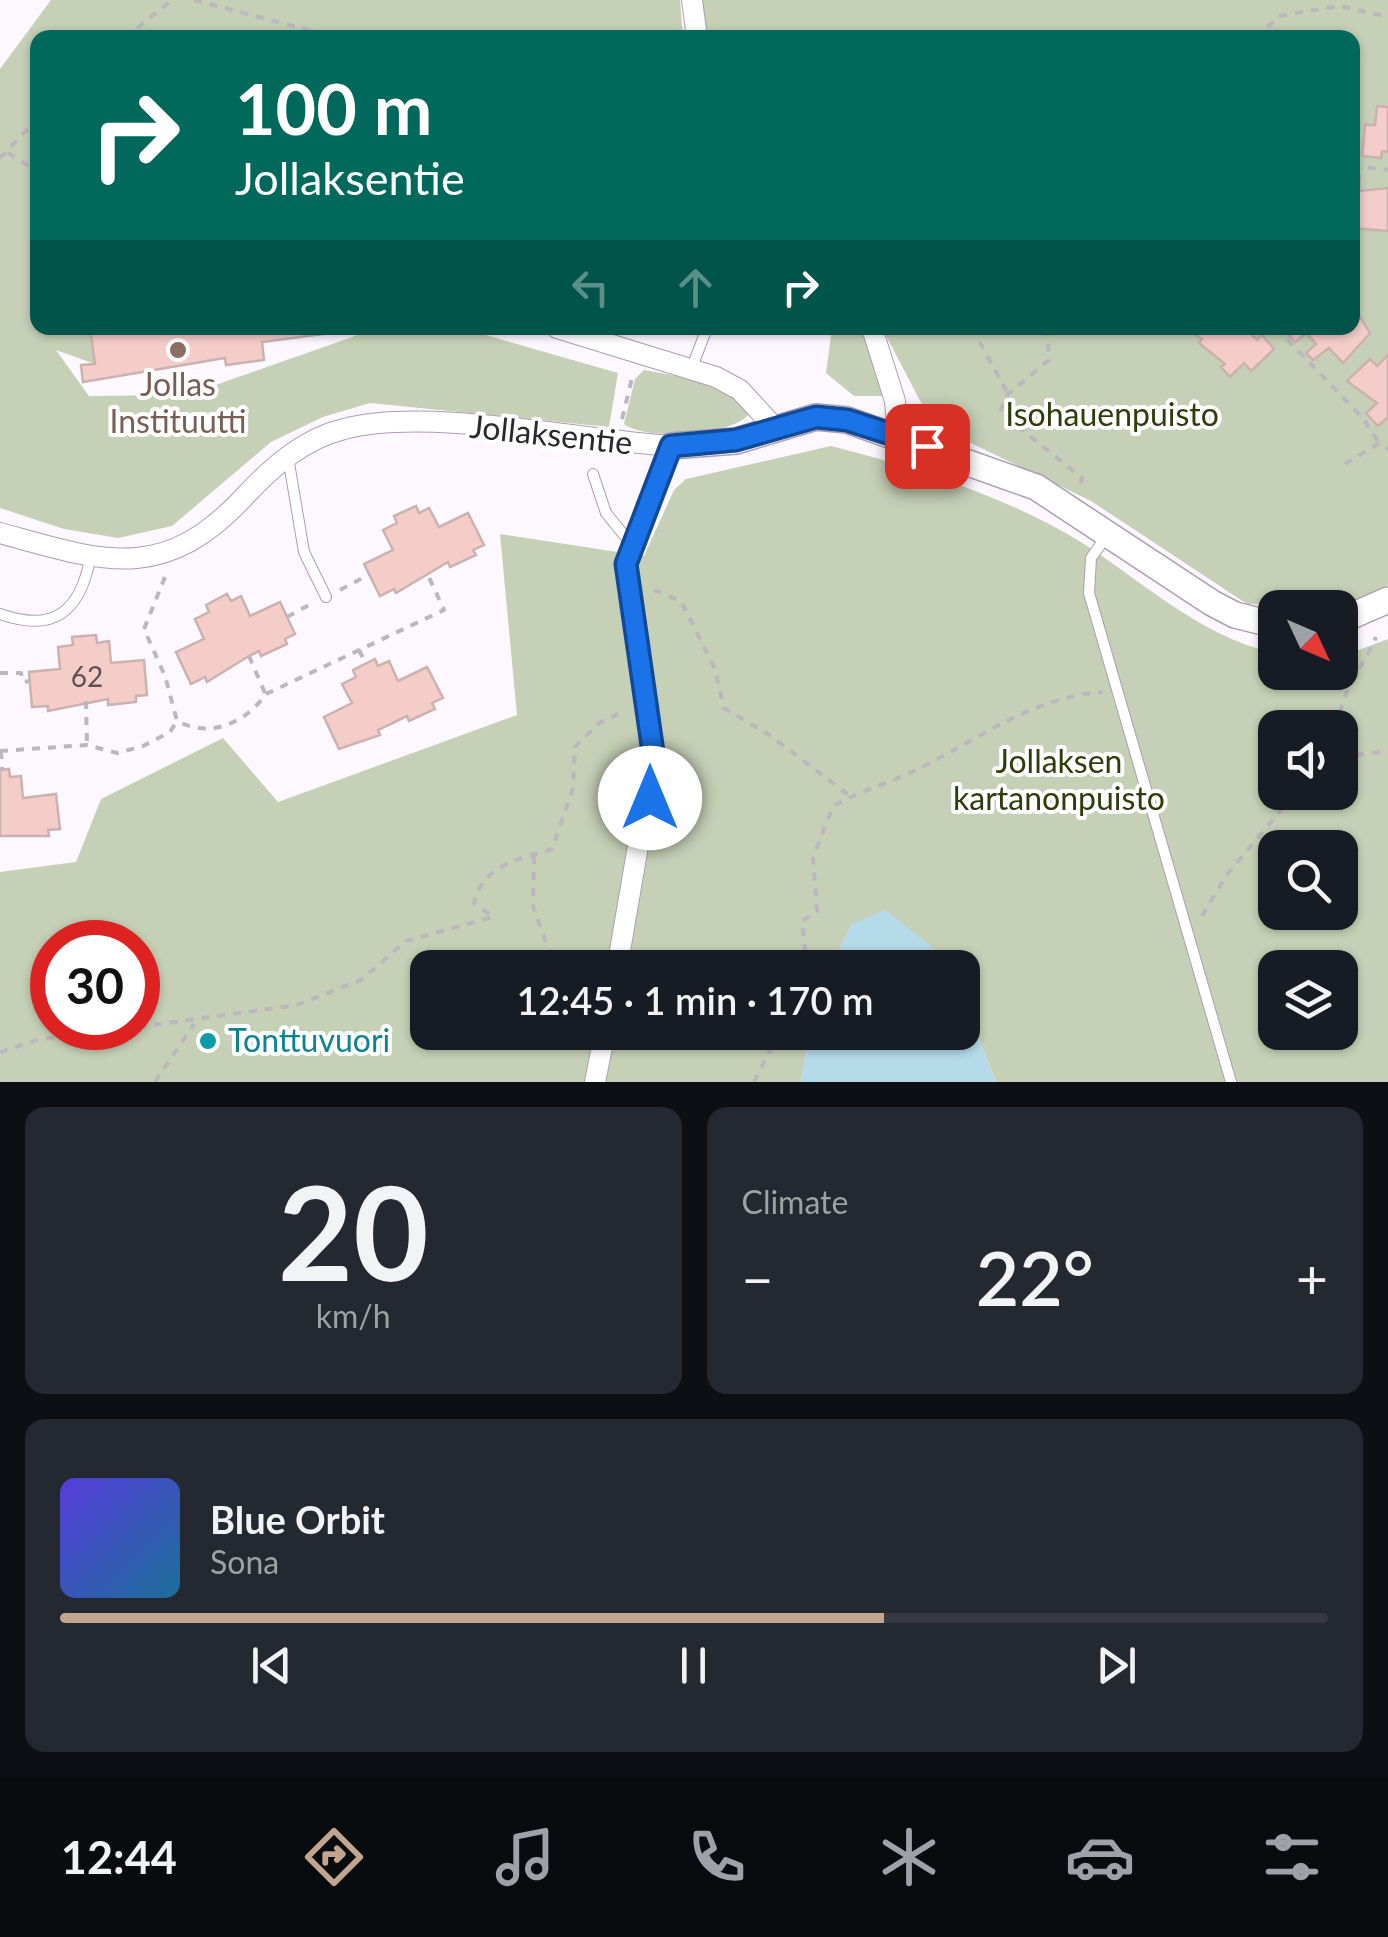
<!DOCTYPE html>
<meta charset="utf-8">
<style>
body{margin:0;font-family:Lato,sans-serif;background:#242831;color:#f1f3f6;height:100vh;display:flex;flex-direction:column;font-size:38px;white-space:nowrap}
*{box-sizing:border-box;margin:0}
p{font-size:32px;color:#9ea1a6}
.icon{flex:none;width:55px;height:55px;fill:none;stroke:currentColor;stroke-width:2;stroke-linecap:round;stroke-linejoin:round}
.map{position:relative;height:1082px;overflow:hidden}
.side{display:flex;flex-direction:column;gap:25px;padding:25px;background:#0d0f14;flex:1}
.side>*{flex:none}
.top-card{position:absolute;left:30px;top:30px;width:1330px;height:305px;border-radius:20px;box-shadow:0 2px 8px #0004;background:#00695c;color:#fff;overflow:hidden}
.needle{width:65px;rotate:134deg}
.fabs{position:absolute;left:1258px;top:590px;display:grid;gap:20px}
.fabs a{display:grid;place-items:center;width:100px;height:100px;border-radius:20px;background:#171b24;box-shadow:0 2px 8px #0004;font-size:50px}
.speed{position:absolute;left:30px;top:920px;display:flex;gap:20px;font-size:50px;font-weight:700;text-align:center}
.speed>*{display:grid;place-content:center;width:130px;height:130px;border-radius:50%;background:#171b24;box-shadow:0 2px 8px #0004;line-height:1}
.speed .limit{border:15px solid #d22;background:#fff;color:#111}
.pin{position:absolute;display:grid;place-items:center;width:85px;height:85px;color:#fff;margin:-42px;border-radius:20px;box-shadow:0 5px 15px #0006}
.me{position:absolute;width:110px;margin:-55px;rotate:0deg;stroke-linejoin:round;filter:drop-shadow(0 0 8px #0008)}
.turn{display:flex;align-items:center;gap:35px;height:210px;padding:0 40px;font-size:45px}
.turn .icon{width:130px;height:130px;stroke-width:2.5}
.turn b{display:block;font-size:70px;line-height:85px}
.lanes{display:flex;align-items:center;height:95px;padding:0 40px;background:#0003;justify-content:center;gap:50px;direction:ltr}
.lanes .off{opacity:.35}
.big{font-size:75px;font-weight:600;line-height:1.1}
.side .widget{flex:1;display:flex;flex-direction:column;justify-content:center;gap:15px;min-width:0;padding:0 35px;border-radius:20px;background:#242831}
.side .dial{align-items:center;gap:0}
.dial b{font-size:130px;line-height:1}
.song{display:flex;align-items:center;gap:30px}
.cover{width:120px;height:120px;border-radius:15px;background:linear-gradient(135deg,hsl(250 70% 55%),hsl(200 70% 35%))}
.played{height:10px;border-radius:5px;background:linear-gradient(90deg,#c1a58f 65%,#363941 65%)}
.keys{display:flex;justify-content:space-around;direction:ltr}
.heat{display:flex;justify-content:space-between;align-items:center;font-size:55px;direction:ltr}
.side .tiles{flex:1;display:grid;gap:25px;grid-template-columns:1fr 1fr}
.widget:last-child{grid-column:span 2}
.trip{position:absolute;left:410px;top:950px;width:570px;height:100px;border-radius:20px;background:#171b24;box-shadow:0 2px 8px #0004;font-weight:600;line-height:100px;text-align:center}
.menu{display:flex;height:160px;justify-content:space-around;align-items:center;background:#090b0e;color:#9ea1a6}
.menu .icon{width:70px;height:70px}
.menu .on{color:#c1a58f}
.menu b{font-size:45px;color:#f1f3f6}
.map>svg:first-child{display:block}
.green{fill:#c6d0b6;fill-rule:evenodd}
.water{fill:#b5dae9}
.building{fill:#f4cdc9;stroke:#ccb2af;stroke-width:2.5}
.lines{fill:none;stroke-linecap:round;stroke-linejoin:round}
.service-casing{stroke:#ac9eb1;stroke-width:12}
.minor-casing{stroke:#ac9eb1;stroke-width:22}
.tertiary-casing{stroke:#ac9eb1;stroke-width:28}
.path{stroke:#bcb6be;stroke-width:4;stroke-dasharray:8 8;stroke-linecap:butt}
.service{stroke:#fff;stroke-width:10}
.minor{stroke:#fff;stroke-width:20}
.tertiary{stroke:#fff;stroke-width:25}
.route-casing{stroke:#114b97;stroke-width:25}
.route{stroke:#1a73e8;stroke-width:18}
.education-dot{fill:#8d6e63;stroke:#fff;stroke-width:4}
.culture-dot{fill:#0f9aa8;stroke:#fff;stroke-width:4}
.labels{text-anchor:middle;stroke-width:8;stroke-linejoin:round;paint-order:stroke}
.number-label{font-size:28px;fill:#5e5055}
.education-label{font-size:32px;fill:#785e54;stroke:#fff}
.park-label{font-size:32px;fill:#2e3d0b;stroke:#fff}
.street-label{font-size:32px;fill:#2c262e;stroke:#fff}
.culture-label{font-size:32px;fill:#0d838f;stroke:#fff;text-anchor:start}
</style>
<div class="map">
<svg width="1388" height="1082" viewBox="0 0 1388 1082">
<rect width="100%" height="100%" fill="#fdf7ff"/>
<path class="green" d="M 51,0 L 680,0 L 683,37 L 38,38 L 38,328 L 90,328 L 95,364 L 56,350 L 89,396 L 187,395 L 378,328 L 461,328 L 618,373 L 609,427 L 370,403 L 323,417 L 271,442 L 172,526 L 118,538 L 64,529 L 0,508 L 0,69 Z
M 700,0 L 1388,0 L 1388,585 L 1349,604 L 1326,607 L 1247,604 L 1091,501 L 950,433 L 926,412 L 882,328 L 1352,328 L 1352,38 L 708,37 Z
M 832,328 L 866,328 L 885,396 L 854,396 L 826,373 Z
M 644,370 C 679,377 728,381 748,415 C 730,436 645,441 624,424 L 635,379 Z
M 831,446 C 913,467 1002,495 1076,539 C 1141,579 1199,637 1275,653 L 1275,672 L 1340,672 L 1340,657 L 1388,639 L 1388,1082 L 996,1082 L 963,1000 L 962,968 L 950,967 L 945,957 L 852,924 L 830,967 L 428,968 L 428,1032 L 810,1033 L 801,1082 L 0,1082 L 0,872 L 76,862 L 101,799 L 223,738 L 278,802 L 517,715 L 500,534 L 644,556 L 674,490 L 686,479 ZM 1275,728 L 1340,728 L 1340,792 L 1275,792 ZM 1275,848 L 1340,848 L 1340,912 L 1275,912 ZM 52,942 L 138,942 L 138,1028 L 52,1028 ZM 1275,968 L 1340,968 L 1340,1032 L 1275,1032 Z"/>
<path class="water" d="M 885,910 L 945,957 L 950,967 L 830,967 L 852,924 Z
M 963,1000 L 996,1082 L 801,1082 L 810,1033 L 962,1032 Z"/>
<path class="building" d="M 1377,106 L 1388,107 L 1388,152 L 1382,151 L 1381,158 L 1362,156 L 1365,125 L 1375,125 Z
M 1352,175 L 1360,176 L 1359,191 L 1388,188 L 1388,231 L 1354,228 Z
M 1359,315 L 1370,333 L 1343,363 L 1329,348 L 1313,360 L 1306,353 L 1316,344 L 1306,333 L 1295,342 L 1283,329 L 1352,328 L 1352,318 Z
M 90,328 L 362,328 L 362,329 L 262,342 L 264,360 L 226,365 L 225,358 L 83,382 L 81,365 L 95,364 Z
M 1185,328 L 1245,328 L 1257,340 L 1262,335 L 1274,349 L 1251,371 L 1244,363 L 1230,377 L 1221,367 L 1225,364 L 1199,343 L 1202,339 Z
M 1388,355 L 1388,417 L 1378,426 L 1366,413 L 1377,403 L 1347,381 L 1370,359 L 1377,366 Z
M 416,506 L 419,513 L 429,508 L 439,527 L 468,513 L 484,545 L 473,550 L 476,555 L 450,567 L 448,562 L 396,593 L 394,589 L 380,596 L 364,564 L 393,550 L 383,530 L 397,523 L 394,516 Z
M 227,594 L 231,601 L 241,596 L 250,616 L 280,602 L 295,634 L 285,639 L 287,644 L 261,656 L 259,651 L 249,656 L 207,682 L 205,677 L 191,684 L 176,652 L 204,639 L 195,619 L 209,612 L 206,605 Z
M 96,635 L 97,643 L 109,641 L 111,663 L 144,660 L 147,695 L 136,696 L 136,702 L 108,705 L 108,699 L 48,711 L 48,706 L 32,707 L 29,672 L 60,669 L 58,647 L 73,645 L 72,637 Z
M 375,659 L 378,666 L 389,661 L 398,681 L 427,667 L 443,698 L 432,703 L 435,709 L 409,721 L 407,716 L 378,730 L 380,735 L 339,749 L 324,717 L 352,703 L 342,684 L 356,677 L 353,670 Z
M 9,769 L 10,777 L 21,776 L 23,798 L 56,794 L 60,829 L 48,830 L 49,836 L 0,836 L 0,770 Z"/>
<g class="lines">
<g class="service-casing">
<path id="service" d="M 692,367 L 707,328
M 288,457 L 304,552 L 326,597
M 593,474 L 606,513 L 632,545
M 1106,537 L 1091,558 L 1089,593 L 1231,1082
M 0,614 C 53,633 80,612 90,559"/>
</g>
<g class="minor-casing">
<path id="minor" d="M 692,0 L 697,38
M 557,328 L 716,377 L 740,390 L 775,428
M 872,328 L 895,401 L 898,436
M 0,533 C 102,561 162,585 244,497 C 272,467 303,439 344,429 C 426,407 581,440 671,446 L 627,565 L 653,759 L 617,968
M 595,1082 L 605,1032"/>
</g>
<g class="tertiary-casing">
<path id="tertiary" d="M 671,446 L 736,441 L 816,417 L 847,420 L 1036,487 L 1212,603 L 1235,615 L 1275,625
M 1340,621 L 1388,600"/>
</g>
<path class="path" d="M 194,0 L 339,38
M 125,38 L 172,0
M 1256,38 L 1279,16 L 1339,6 L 1388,17
M 8,153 L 38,172
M 0,158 L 38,118
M 1352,166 L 1388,170
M 972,328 L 1008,394
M 1047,328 L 1049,360 L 1008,394 L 1000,412 L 1082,478 L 1080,487
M 1276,328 L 1363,418 L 1379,443
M 622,419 L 633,374
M 1345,464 L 1379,443 L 1388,449
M 165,577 L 144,629 L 165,676 L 177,721 C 212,739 246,722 266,694 L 444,610 L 427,573
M 340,590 L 370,574
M 654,590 L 681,601 L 715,669 L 724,708 L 768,734 L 850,796
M 287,617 L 309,605
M 359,650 L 366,664
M 249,656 L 265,693
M 0,673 L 21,673 L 23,682 L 30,681
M 86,701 L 87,745
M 1337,728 C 1340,693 1362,669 1376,637
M 0,751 L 87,745 L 117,753 L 143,746 L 170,732 L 177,721
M 1,751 L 2,770
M 1340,757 L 1388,751
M 534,856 L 533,906 L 555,968
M 1202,916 L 1226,876 L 1296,792
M 807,968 L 802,921 L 817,911 L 813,858 L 833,806 C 860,791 890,783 918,769 C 979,739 1032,697 1103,692
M 138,1027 L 297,1005 L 361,980 L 406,941 L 493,917 L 474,903 C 482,865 520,859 552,849 L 573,788 L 575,747 L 599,723 L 625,711
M 0,1052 L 40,1039 L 134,1028
M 155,1082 L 194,1024
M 754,1082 L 779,1032"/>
<use href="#service" class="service"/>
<use href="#minor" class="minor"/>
<use href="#tertiary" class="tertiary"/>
</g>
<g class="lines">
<g class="route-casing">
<path id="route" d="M 650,798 L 654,759 L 626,564 L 671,446 L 736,440 L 816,417 L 847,420 L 927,446"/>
</g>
<use href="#route" class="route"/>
</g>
<circle class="education-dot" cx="178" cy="350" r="10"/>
<circle class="culture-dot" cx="208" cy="1041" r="10"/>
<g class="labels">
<g class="number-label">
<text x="87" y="687">62</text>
</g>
<g class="education-label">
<text x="178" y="396">Jollas<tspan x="178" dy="37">Instituutti</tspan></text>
</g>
<g class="park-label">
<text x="1112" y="426">Isohauenpuisto</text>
<text x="1059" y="773">Jollaksen<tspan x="1059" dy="37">kartanonpuisto</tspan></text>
</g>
<g class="street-label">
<text transform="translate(551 435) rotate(6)" y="11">Jollaksentie</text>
</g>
<g class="culture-label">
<text x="228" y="1052">Tonttuvuori</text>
</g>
</g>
</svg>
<div class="fabs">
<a><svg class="needle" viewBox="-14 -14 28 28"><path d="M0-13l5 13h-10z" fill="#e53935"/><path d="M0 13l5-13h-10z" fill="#9ea1a6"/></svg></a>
<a><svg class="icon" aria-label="sound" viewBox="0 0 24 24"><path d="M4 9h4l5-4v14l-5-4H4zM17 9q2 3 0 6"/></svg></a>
<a><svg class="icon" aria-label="search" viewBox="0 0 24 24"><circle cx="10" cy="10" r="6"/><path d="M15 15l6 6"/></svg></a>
<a><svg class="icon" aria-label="layers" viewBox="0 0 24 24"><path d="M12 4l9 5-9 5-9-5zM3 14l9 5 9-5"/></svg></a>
</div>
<div class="speed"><div class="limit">30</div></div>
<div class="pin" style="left:927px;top:446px;background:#d93025"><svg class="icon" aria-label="arrive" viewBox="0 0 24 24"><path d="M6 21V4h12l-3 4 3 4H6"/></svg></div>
<svg class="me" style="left:650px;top:798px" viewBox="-20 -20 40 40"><circle r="19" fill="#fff"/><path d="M0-13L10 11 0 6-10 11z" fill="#1a73e8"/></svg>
<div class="trip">12:45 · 1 min · 170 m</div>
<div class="top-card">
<div class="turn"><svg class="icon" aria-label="right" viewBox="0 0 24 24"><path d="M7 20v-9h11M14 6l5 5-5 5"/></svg><div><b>100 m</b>Jollaksentie</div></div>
<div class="lanes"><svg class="icon off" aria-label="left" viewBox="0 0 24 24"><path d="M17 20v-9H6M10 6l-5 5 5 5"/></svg><svg class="icon off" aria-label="ahead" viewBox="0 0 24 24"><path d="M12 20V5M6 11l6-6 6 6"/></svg><svg class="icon" aria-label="right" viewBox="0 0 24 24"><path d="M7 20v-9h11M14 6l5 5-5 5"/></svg></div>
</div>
</div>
<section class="side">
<div class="tiles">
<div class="widget dial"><b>20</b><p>km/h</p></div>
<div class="widget"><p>Climate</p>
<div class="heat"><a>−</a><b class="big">22°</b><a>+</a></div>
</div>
<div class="widget">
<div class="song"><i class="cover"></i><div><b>Blue Orbit</b><p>Sona</p></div></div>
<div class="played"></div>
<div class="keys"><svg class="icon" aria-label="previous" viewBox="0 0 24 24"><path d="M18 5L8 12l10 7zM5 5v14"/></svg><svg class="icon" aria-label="pause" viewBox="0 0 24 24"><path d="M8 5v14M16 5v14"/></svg><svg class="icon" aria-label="next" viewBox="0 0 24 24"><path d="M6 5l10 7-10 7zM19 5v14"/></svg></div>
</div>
</div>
</section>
<nav class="menu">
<b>12:44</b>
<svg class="icon on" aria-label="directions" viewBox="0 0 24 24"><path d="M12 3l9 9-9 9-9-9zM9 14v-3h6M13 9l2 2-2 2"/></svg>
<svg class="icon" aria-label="music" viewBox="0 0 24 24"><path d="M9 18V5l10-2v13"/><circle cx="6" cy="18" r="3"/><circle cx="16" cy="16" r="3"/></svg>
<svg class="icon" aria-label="phone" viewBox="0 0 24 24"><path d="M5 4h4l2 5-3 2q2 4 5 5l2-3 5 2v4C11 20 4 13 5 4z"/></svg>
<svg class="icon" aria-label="climate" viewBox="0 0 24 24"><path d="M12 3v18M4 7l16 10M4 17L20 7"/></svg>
<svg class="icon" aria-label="car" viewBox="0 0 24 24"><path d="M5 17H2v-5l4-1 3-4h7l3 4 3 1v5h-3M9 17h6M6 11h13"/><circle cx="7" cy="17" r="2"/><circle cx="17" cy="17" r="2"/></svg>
<svg class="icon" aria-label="filters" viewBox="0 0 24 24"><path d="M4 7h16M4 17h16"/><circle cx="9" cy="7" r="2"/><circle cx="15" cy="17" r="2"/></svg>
</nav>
